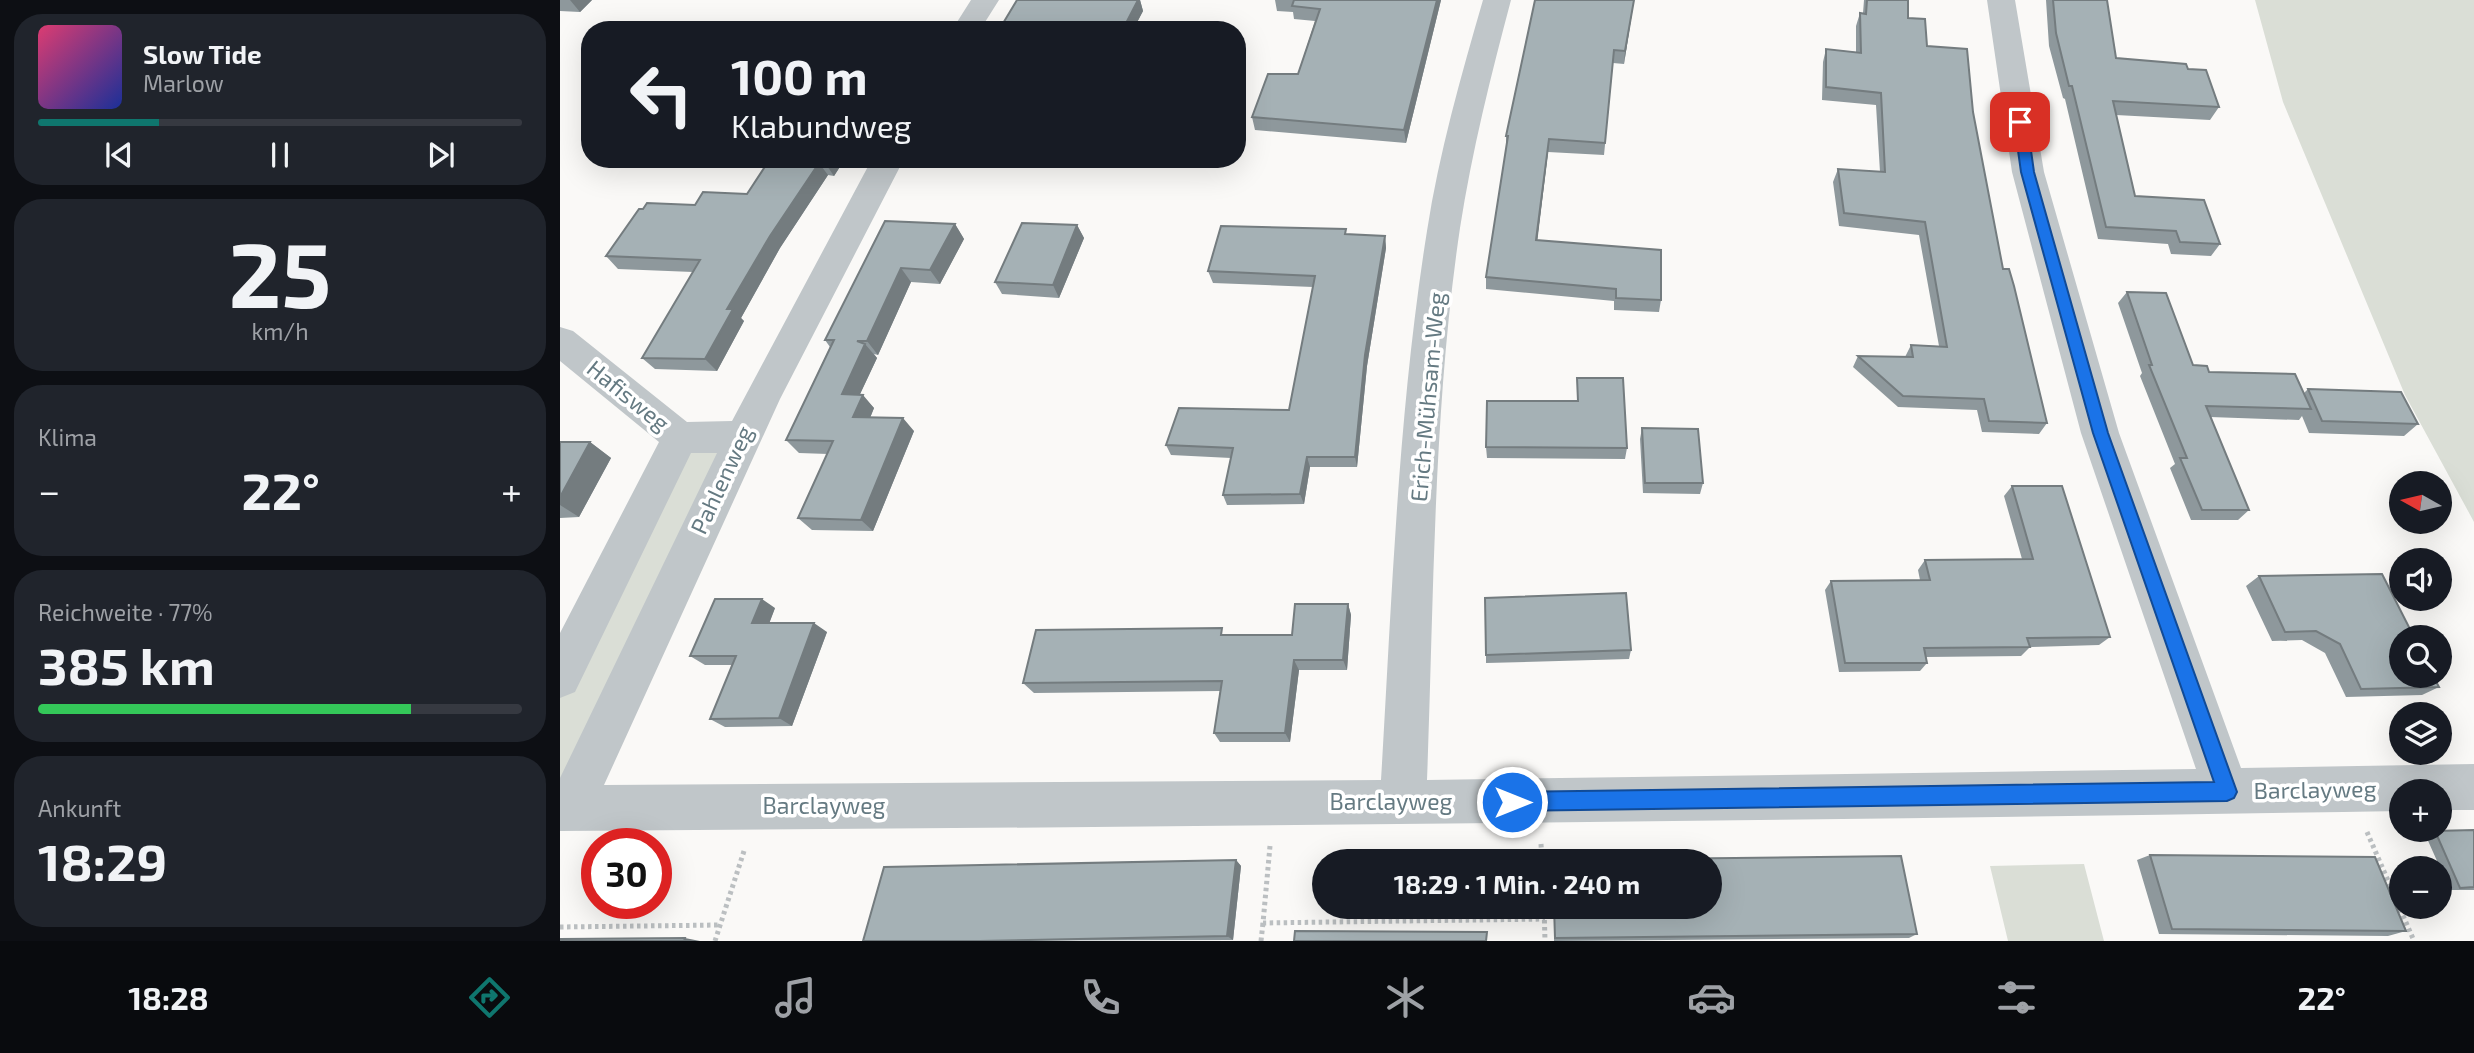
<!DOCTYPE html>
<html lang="de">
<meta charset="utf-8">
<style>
body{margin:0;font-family:"Exo 2",sans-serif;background:#20242c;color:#f1f3f6;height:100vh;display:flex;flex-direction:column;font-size:26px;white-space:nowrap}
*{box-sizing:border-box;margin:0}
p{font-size:23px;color:#9ea1a6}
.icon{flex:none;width:38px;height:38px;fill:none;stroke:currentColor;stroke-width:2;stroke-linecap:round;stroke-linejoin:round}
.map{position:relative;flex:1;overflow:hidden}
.drawer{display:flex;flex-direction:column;gap:14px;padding:14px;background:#0d0f14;width:560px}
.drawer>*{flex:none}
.banner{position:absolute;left:21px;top:21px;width:665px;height:147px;border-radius:28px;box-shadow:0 7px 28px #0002;background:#171b24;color:#f1f3f6;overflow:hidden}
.needle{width:46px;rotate:278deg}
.fabs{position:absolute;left:1829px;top:471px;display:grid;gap:14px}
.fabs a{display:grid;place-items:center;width:63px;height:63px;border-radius:50%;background:#171b24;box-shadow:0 7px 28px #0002;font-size:35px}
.speed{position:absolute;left:21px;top:828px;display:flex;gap:14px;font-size:35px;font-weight:700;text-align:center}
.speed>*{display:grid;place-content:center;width:91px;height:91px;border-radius:50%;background:#171b24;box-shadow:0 7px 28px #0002;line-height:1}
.speed .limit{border:10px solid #d22;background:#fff;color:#111}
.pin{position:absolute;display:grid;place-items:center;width:60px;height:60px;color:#fff;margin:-30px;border-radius:14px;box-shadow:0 4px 10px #0006}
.me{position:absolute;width:77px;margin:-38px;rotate:90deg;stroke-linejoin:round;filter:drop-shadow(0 0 5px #0008)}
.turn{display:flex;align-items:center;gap:24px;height:147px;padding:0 35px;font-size:32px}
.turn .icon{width:91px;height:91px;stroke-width:2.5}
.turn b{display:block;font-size:49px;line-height:60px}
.big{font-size:52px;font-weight:700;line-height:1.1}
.drawer .tile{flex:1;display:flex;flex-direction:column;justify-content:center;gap:10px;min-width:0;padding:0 24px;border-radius:28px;background:#20242c}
.drawer .dial{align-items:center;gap:0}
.dial b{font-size:91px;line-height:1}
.song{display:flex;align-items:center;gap:21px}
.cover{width:84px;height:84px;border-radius:10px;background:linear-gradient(135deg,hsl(340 70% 55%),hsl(230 70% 35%))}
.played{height:7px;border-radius:4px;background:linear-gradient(90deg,#0f766e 25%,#363941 25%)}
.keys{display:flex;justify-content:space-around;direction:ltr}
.heat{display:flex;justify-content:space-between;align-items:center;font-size:38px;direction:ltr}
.charge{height:10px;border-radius:5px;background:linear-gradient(90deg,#34c759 77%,#363941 0)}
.trip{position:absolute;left:752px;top:849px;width:410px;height:70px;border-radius:35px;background:#171b24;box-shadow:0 7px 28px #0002;font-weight:700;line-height:70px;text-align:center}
.tab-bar{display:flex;height:112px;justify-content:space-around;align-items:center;background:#090b0e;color:#9ea1a6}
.tab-bar .icon{width:49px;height:49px}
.tab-bar .on{color:#0f766e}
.tab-bar b{font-size:32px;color:#f1f3f6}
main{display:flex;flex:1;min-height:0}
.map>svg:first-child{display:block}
.green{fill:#daded6}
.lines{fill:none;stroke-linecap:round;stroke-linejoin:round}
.path{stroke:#bbbfc1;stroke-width:5;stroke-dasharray:3.5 3.5;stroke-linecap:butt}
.minor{fill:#c0c6c9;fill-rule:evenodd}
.wall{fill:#8e989c}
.shaded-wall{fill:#747c7f}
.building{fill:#a5b1b5;stroke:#747c7f;stroke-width:2}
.route{fill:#1a73e8;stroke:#114b97;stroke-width:2}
.labels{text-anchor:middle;stroke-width:7;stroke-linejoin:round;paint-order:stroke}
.street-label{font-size:23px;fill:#657a82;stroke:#fff}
</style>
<main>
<section class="drawer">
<div class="tile">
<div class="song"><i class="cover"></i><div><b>Slow Tide</b><p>Marlow</p></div></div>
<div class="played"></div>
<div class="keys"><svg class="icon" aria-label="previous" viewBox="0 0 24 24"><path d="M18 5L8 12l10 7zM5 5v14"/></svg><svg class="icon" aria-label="pause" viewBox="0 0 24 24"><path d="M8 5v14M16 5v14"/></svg><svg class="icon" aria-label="next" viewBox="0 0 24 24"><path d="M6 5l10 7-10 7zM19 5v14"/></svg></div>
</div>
<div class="tile dial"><b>25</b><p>km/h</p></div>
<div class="tile"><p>Klima</p>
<div class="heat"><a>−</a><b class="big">22°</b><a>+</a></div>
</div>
<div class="tile"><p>Reichweite · 77%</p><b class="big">385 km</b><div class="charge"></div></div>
<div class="tile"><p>Ankunft</p><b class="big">18:29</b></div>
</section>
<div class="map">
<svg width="1914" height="941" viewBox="0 0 1914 941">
<rect width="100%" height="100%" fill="#faf9f7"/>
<path class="green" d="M 1695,0 L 1914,0 L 1914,522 L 1845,395 L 1723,102 Z
M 182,436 L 0,808 L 0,677 L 120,438 Z
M 1524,864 L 1544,941 L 1448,941 L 1430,866 Z"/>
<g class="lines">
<path class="path" d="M 1807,832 L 1854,941
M 981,844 L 982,861
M 710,846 L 703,923 L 985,919
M 984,906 L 985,941
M 0,927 L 160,925
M 155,941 L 184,851
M 701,941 L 703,923"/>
<path class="minor" d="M 411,0 L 439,0 L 420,30 L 392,30 Z
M 923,0 L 951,0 C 931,75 912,151 900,228 C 873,410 874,596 867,780 L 1636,769 L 1521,433 L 1452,172 L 1427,0 L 1455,0 L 1484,172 L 1559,433 L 1681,768 L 1914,764 L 1914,810 L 1880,810 L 1880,791 L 1841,791 L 1841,811 C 1228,821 614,827 0,831 L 0,778 L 157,453 L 131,453 L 15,692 L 0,698 L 0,633 L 99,442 L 0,361 L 0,327 L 13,331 L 127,422 L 172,421 L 312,159 L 344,159 L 220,399 L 44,785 L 821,780 C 832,597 838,412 867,231 C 879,153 901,76 923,0 Z"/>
</g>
<path class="wall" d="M 0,0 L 32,0 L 20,12 L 0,11 Z
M 457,0 L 580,0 L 583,11 L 573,30 L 439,30 Z
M 715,0 L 881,0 L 846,143 L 695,130 L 692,117 L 738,74 L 755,21 L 734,19 L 733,12 L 717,11 Z
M 1074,0 L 1064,64 L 1053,63 L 1044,155 L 988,152 L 977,240 L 1101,300 L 1099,312 L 1054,310 L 1054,301 L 926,289 L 926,277 L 946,149 L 946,136 Z
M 1304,0 L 1348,0 L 1348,18 L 1413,112 L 1443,269 L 1487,423 L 1479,434 L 1422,432 L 1417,410 L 1338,407 L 1293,367 L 1298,356 L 1345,357 L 1351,345 L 1379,346 L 1359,235 L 1279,226 L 1273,182 L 1278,169 L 1320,172 L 1316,105 L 1262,100 L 1263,62 L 1266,49 L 1296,52 L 1296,26 L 1300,13 L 1303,13 Z
M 1486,0 L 1547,0 L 1556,58 L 1628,69 L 1659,107 L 1650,120 L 1556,115 L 1575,196 L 1660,244 L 1651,256 L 1611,254 L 1608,244 L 1538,239 L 1505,99 L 1503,98 L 1489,46 Z
M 210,159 L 285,159 L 274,176 L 268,175 L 220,248 L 181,318 L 184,321 L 157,371 L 95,369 L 82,358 L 133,272 L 58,269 L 46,256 L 135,205 L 187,194 Z
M 325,221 L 395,224 L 404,239 L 380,284 L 351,282 L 318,355 L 314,354 L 317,358 L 300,394 L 314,408 L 310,418 L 354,431 L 313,531 L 252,530 L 238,518 L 268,454 L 239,453 L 226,440 L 270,347 L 265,340 Z
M 517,225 L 524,238 L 499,298 L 442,294 L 435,282 Z
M 787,234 L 825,236 L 826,248 L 807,366 L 797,467 L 750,467 L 744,504 L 667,505 L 663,495 L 671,458 L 611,455 L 606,445 L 729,410 L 753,287 L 653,283 L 648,271 Z
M 1567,292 L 1633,365 L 1649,372 L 1744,393 L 1748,389 L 1858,424 L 1844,436 L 1749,433 L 1742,416 L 1739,420 L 1650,417 L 1689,510 L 1678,520 L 1631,520 L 1610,468 L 1615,464 L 1580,376 L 1582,373 L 1558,303 Z
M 1017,378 L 1067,448 L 1065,459 L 927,458 L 926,447 L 1017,401 Z
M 1082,428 L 1143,483 L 1140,494 L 1083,493 L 1080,439 Z
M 0,442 L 30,442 L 51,458 L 19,517 L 0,518 Z
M 1452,486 L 1550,637 L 1539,645 L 1470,647 L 1461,656 L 1366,657 L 1367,663 L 1360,671 L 1279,672 L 1265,590 L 1271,581 L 1360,580 L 1358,570 L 1365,560 L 1462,559 L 1444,496 Z
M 1699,576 L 1879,687 L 1862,695 L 1786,697 L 1765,653 L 1742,640 L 1712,641 L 1686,586 Z
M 788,604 L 791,615 L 787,670 L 739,670 L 730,742 L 660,742 L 654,733 L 660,691 L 474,693 L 463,683 L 666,635 L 732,635 Z
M 215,608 L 209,623 L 267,632 L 232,726 L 165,727 L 150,719 L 172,665 L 145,665 L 130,656 Z
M 1071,650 L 1069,659 L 926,663 L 926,655 Z
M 1914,830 L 1914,890 L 1890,890 L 1865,834 L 1875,831 Z
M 1590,855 L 1846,931 L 1828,936 L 1599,934 L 1577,860 Z
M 676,860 L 681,866 L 673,940 L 303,941 Z
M 994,906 L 1150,906 L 1357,934 L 1349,938 L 994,941 Z"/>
<path class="shaded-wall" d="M 10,0 L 32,0 L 20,12 Z
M 578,0 L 580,0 L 583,11 L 573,30 L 564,30 L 563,29 Z
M 877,0 L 881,0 L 846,143 L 844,130 Z
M 1074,0 L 1072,13 L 1064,64 L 1065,51 Z
M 989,139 L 988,152 L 976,252 L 976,240 Z
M 268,159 L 285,159 L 274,176 L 265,163 Z
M 259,163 L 268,175 L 220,248 L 181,318 L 184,321 L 157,371 L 145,359 L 167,309 L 210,236 Z
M 395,224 L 404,239 L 380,284 L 370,270 Z
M 517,225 L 524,238 L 499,298 L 493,285 Z
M 825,236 L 826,248 L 807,366 L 797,467 L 795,457 L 805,355 Z
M 341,268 L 351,282 L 318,355 L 307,341 Z
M 305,344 L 317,358 L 294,407 L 282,394 Z
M 303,395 L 314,408 L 305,430 L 293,417 Z
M 343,418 L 354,431 L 313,531 L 301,520 Z
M 30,442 L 51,458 L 19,517 L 0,505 L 0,497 Z
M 747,457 L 750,467 L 744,504 L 740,494 Z
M 202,599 L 215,608 L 206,632 L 192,623 Z
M 788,604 L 791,615 L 787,670 L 783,660 Z
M 254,623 L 267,632 L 232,726 L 219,718 Z
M 734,660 L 739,670 L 730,742 L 725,733 Z
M 676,860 L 681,866 L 673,940 L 667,936 Z
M 125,938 L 140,941 L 124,941 Z"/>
<path class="building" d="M 457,0 L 578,0 L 563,29 L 536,26 L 534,30 L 439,30 Z
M 734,0 L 877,0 L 844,130 L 692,117 L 708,74 L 738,74 L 760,9 L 732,6 Z
M 975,0 L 1074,0 L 1065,51 L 1054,50 L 1045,143 L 989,139 L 976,240 L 1101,250 L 1101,300 L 1056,298 L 1056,289 L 926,277 L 948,136 L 946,136 Z
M 1307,0 L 1348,0 L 1348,18 L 1365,19 L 1367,46 L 1407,49 L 1413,112 L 1443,269 L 1449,269 L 1454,286 L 1487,423 L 1429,421 L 1424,399 L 1343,396 L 1298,356 L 1353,357 L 1351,345 L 1387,347 L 1365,222 L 1284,213 L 1278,169 L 1325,172 L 1321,93 L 1266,87 L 1266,49 L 1301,53 L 1300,13 L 1306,14 Z
M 1493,0 L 1547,0 L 1556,58 L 1626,64 L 1628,69 L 1646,70 L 1659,107 L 1553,101 L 1575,196 L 1644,200 L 1660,244 L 1620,242 L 1616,231 L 1546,227 L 1512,86 L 1509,86 L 1496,33 Z
M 210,159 L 268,159 L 265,163 L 259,163 L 210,236 L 167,309 L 173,309 L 145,359 L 82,358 L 140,260 L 46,256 L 79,209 L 83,209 L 87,203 L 135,205 L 143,192 L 187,194 Z
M 325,221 L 395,224 L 370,270 L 341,268 L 307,341 L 297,341 L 305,344 L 282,394 L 303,395 L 293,417 L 343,418 L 301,520 L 238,518 L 273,441 L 226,440 L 274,340 L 265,340 Z
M 462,223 L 517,225 L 493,285 L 435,282 Z
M 661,226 L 786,229 L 785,234 L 825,236 L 805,355 L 795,457 L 747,457 L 740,494 L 663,495 L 673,448 L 606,445 L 619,408 L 729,410 L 755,276 L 648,271 Z
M 1567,292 L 1606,293 L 1633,365 L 1647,366 L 1649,372 L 1735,374 L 1751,409 L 1646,406 L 1689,510 L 1642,510 L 1620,458 L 1627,458 L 1589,365 L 1592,365 Z
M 1017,378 L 1063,378 L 1067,448 L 926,447 L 927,401 L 1018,401 Z
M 1748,389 L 1841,392 L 1858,424 L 1762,421 Z
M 1082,428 L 1138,429 L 1143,483 L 1085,483 Z
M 0,442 L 30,442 L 0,497 Z
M 1452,486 L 1502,486 L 1550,637 L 1467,638 L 1470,647 L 1364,648 L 1367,663 L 1285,663 L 1271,581 L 1370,580 L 1365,560 L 1473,559 Z
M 1822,574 L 1854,637 L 1841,637 L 1841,676 L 1873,676 L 1879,687 L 1801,689 L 1780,644 L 1756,631 L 1725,632 L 1699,576 Z
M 1066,593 L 1071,650 L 926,655 L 925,598 Z
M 155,599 L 202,599 L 192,623 L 254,623 L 219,718 L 150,719 L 176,656 L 130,656 Z
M 735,604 L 788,604 L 783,660 L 734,660 L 725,733 L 654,733 L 662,681 L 463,683 L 476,630 L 662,628 L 661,635 L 732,635 Z
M 1914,830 L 1914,887 L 1900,888 L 1875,831 Z
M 1590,855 L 1815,857 L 1846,931 L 1612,929 Z
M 1341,856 L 1357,934 L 995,938 L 994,906 L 1150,906 L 1150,861 L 993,861 L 993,860 Z
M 676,860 L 667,936 L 420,941 L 303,941 L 324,867 Z
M 735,931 L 927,932 L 926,941 L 734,941 Z
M 125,938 L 124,941 L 0,941 L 0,939 Z"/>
<path class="route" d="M 1460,118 L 1467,122 L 1474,172 L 1548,433 L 1677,792 L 1674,798 L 1667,801 L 952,811 L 945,808 L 943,802 L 945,795 L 952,792 L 1654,782 L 1533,433 L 1461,172 L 1454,122 Z"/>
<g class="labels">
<g class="street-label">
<text transform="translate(68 396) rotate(39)" y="8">Hafisweg</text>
<text transform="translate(868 397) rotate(-85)" y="8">Erich-Mühsam-Weg</text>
<text transform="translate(162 480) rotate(-65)" y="8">Pahlenweg</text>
<text transform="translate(1755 790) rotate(-1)" y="8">Barclayweg</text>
<text x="831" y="810">Barclayweg</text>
<text x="264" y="814">Barclayweg</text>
</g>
</g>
</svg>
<div class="fabs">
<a><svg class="needle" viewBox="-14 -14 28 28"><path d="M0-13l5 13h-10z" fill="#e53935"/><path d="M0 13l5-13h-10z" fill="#9ea1a6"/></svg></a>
<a><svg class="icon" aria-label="sound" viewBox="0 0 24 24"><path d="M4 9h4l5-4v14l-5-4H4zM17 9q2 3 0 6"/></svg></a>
<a><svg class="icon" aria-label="search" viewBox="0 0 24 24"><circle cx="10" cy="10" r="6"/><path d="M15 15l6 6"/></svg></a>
<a><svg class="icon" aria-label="layers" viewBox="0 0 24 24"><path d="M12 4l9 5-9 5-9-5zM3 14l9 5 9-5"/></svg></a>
<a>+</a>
<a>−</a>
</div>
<div class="speed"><div class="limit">30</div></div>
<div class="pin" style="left:1460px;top:122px;background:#d93025"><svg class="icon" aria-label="arrive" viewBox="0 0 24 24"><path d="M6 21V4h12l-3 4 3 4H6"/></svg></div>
<svg class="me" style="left:952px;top:802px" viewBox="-20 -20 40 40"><circle r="17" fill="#1a73e8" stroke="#fff" stroke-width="3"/><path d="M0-11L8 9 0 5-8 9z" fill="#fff"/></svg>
<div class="trip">18:29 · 1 Min. · 240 m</div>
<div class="banner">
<div class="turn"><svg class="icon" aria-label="left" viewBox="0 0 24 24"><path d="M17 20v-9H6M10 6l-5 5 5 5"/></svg><div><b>100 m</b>Klabundweg</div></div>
</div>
</div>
</main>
<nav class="tab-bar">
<b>18:28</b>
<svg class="icon on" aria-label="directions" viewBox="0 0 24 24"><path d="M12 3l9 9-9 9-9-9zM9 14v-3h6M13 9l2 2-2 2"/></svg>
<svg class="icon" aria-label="music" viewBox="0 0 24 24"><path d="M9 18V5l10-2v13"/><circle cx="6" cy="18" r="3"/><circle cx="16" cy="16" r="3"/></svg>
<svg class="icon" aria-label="phone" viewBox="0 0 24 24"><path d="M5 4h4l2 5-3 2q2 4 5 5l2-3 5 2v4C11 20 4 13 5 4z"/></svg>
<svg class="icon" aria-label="climate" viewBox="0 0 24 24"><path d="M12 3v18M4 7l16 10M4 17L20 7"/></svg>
<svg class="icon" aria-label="car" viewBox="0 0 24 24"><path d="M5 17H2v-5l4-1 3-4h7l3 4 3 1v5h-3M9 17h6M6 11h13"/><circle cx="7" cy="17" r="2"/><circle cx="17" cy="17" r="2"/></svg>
<svg class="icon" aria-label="filters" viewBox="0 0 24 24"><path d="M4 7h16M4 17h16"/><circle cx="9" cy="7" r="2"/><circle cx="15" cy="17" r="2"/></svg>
<b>22°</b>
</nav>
